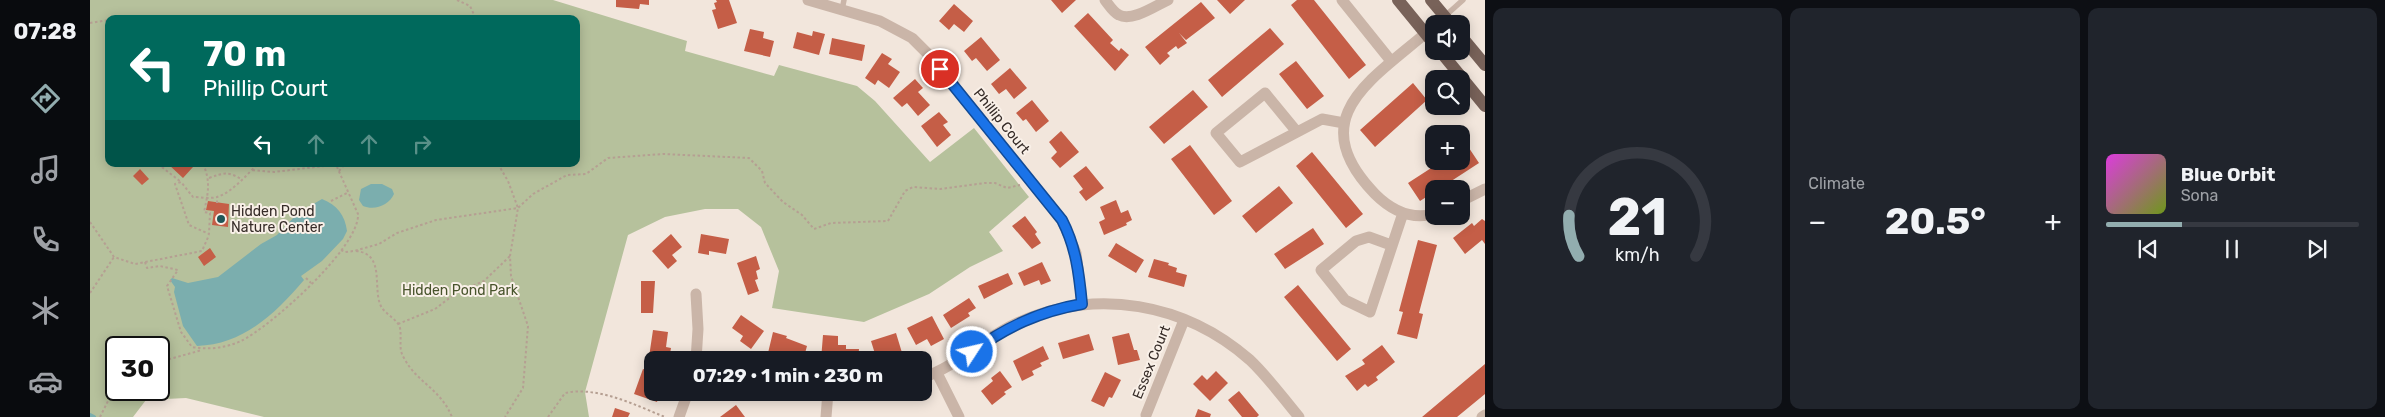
<!DOCTYPE html>
<meta charset="utf-8">
<style>
body{margin:0;font-family:Rubik,sans-serif;background:#20242c;color:#f1f3f6;height:100vh;display:flex;flex-direction:column;font-size:19px;white-space:nowrap}
*{box-sizing:border-box;margin:0}
p{font-size:16px;color:#9ea1a6}
.icon{flex:none;width:28px;height:28px;fill:none;stroke:currentColor;stroke-width:2;stroke-linecap:round;stroke-linejoin:round}
.map{position:relative;flex:1;overflow:hidden}
.sheet{display:flex;flex-direction:column;gap:8px;padding:8px;background:#0d0f14;width:900px}
.sheet>*{flex:none}
.hud{position:absolute;left:15px;top:15px;width:475px;height:152px;border-radius:10px;box-shadow:0 2px 12px #0003;background:#00695c;color:#fff;overflow:hidden}
.controls{position:absolute;left:1335px;top:15px;display:grid;gap:10px}
.controls a{display:grid;place-items:center;width:45px;height:45px;border-radius:10px;background:#171b24;box-shadow:0 2px 12px #0003;font-size:25px}
.speed{position:absolute;left:15px;top:336px;display:flex;gap:10px;font-size:25px;font-weight:700;text-align:center}
.speed>*{display:grid;place-content:center;width:65px;height:65px;border-radius:50%;background:#171b24;box-shadow:0 2px 12px #0003;line-height:1}
.speed .limit{border:2px solid #111;border-radius:8px;background:#fff;color:#111}
.pin{position:absolute;display:grid;place-items:center;width:42px;height:42px;color:#fff;margin:-21px;border:2px solid #fff;border-radius:50%;box-shadow:0 1px 5px #0007}
.me{position:absolute;width:55px;margin:-28px;rotate:55deg;stroke-linejoin:round;filter:drop-shadow(0 0 4px #0008)}
.turn{display:flex;align-items:center;gap:18px;height:105px;padding:0 15px;font-size:22px}
.turn .icon{width:65px;height:65px;stroke-width:2.5}
.turn b{display:block;font-size:35px;line-height:42px}
.lanes{display:flex;align-items:center;height:48px;padding:0 15px;background:#0003;justify-content:center;gap:25px;direction:ltr}
.lanes .off{opacity:.35}
.big{font-size:38px;font-weight:700;line-height:1.1}
.sheet .widget{flex:1;display:flex;flex-direction:column;justify-content:center;gap:8px;min-width:0;padding:0 18px;border-radius:10px;background:#20242c}
.sheet .dial{align-items:center;gap:0}
.dial svg{height:130px;overflow:visible;fill:none;stroke:#363941;stroke-width:7;stroke-linecap:round;text-anchor:middle}
.dial text{fill:#f1f3f6;stroke:none}
.song{display:flex;align-items:center;gap:15px}
.cover{width:60px;height:60px;border-radius:8px;background:linear-gradient(135deg,hsl(300 70% 55%),hsl(80 70% 35%))}
.played{height:5px;border-radius:2px;background:linear-gradient(90deg,#92adaf 30%,#363941 30%)}
.keys{display:flex;justify-content:space-around;direction:ltr}
.heat{display:flex;justify-content:space-between;align-items:center;font-size:28px;direction:ltr}
.sheet .tiles{flex:1;display:grid;gap:8px;grid-template-columns:repeat(3,1fr)}
.trip{position:absolute;left:554px;top:351px;width:288px;height:50px;border-radius:10px;background:#171b24;box-shadow:0 2px 12px #0003;font-weight:700;line-height:50px;text-align:center}
main{display:flex;flex:1;min-height:0}
.tab-bar{display:flex;flex-direction:column;width:90px;justify-content:space-around;align-items:center;background:#090b0e;color:#9ea1a6}
.tab-bar .icon{width:35px;height:35px}
.tab-bar .current{color:#92adaf}
.tab-bar b{font-size:22px;color:#f1f3f6}
.map>svg:first-child{display:block}
.green{fill:#b6c19c;fill-rule:evenodd}
.water{fill:#7baeae}
.lines{fill:none;stroke-linecap:round;stroke-linejoin:round}
.stream{stroke:#7baeae;stroke-width:4}
.building{fill:#c55e47}
.path{stroke:#b59f92;stroke-width:2;stroke-dasharray:2.5 2.5;stroke-linecap:butt}
.lane{stroke:#cab5a8;stroke-width:5.5}
.street{stroke:#cab5a8;stroke-width:11}
.primary{stroke:#786259;stroke-width:12}
.route-casing{stroke:#114b97;stroke-width:12}
.route{stroke:#1a73e8;stroke-width:9}
.poi-dot{fill:#1e5758;stroke:#f9f0e8;stroke-width:2}
.labels{text-anchor:middle;stroke-width:4;stroke-linejoin:round;paint-order:stroke}
.street-label{font-size:14px;fill:#362c28;stroke:#f9f0e8}
.poi-label{font-size:14px;fill:#362c28;stroke:#f9f0e8;text-anchor:start}
.park-label{font-size:14px;fill:#48542c;stroke:#f9f0e8}
</style>
<main>
<nav class="tab-bar">
<b>07:28</b>
<svg class="icon current" aria-label="directions" viewBox="0 0 24 24"><path d="M12 3l9 9-9 9-9-9zM9 14v-3h6M13 9l2 2-2 2"/></svg>
<svg class="icon" aria-label="music" viewBox="0 0 24 24"><path d="M9 18V5l10-2v13"/><circle cx="6" cy="18" r="3"/><circle cx="16" cy="16" r="3"/></svg>
<svg class="icon" aria-label="phone" viewBox="0 0 24 24"><path d="M5 4h4l2 5-3 2q2 4 5 5l2-3 5 2v4C11 20 4 13 5 4z"/></svg>
<svg class="icon" aria-label="climate" viewBox="0 0 24 24"><path d="M12 3v18M4 7l16 10M4 17L20 7"/></svg>
<svg class="icon" aria-label="car" viewBox="0 0 24 24"><path d="M5 17H2v-5l4-1 3-4h7l3 4 3 1v5h-3M9 17h6M6 11h13"/><circle cx="7" cy="17" r="2"/><circle cx="17" cy="17" r="2"/></svg>
</nav>
<div class="map">
<svg width="1395" height="417" viewBox="0 0 1395 417">
<rect width="100%" height="100%" fill="#f2e6dc"/>
<path class="green" d="M 0,0 L 463,0 L 597,41 L 595,51 L 684,76 L 689,65 L 767,86 L 785,101 L 840,162 L 884,128 L 939,197 L 899,232 L 913,251 L 880,267 L 839,294 L 774,322 L 682,308 L 689,271 L 671,227 L 648,209 L 615,209 L 575,217 L 538,235 L 495,392 L 499,417 L 174,417 L 96,398 L 56,400 L 43,417 L 0,417 ZM 19,19 L 486,19 L 486,164 L 19,164 ZM 26,348 L 69,348 L 69,390 L 26,390 Z"/>
<path class="water" d="M 292,184 L 302,189 L 304,194 C 299,205 285,211 273,206 L 269,200 L 271,189 L 281,184 Z
M 232,199 C 247,205 255,215 257,231 L 253,239 L 232,261 L 211,276 L 214,280 C 186,313 153,345 107,346 L 93,326 L 84,292 L 85,287 L 80,280 L 82,278 L 98,283 L 128,277 L 171,244 L 187,235 L 208,213 Z"/>
<g class="lines">
<path class="stream" d="M 0,415 L 4,417"/>
</g>
<path class="building" d="M 526,0 L 559,0 L 559,5 L 550,4 L 549,9 L 526,7 Z
M 626,0 L 639,0 L 647,23 L 628,29 L 622,10 L 626,9 L 624,3 L 627,2 Z
M 961,0 L 986,0 L 972,13 Z
M 1127,0 L 1155,0 L 1140,14 Z
M 1207,0 L 1224,0 L 1276,65 L 1259,79 L 1201,5 Z
M 1111,2 L 1125,18 L 1096,40 L 1089,33 L 1097,43 L 1088,49 L 1086,46 L 1077,53 L 1080,56 L 1070,65 L 1055,47 Z
M 864,4 L 883,21 L 874,32 L 864,24 L 859,30 L 849,21 Z
M 998,13 L 1023,40 L 1020,43 L 1029,51 L 1031,48 L 1039,55 L 1025,71 L 984,26 Z
M 1180,28 L 1194,44 L 1132,97 L 1118,80 Z
M 660,29 L 674,32 L 673,38 L 684,41 L 680,57 L 654,51 Z
M 723,31 L 735,34 L 729,55 L 703,48 L 707,32 L 722,36 Z
M 891,37 L 910,60 L 897,71 L 886,58 L 882,61 L 874,51 Z
M 742,38 L 775,45 L 772,61 L 739,54 Z
M 792,53 L 802,59 L 798,64 L 810,72 L 799,88 L 788,80 L 785,85 L 775,78 Z
M 1206,61 L 1234,96 L 1217,109 L 1189,74 Z
M 920,68 L 937,88 L 924,99 L 916,89 L 909,94 L 901,84 Z
M 825,79 L 833,88 L 828,92 L 840,105 L 828,116 L 817,103 L 812,107 L 803,98 Z
M 1323,83 L 1337,100 L 1285,147 L 1270,130 Z
M 1103,90 L 1118,107 L 1074,144 L 1059,127 Z
M 942,100 L 959,121 L 946,132 L 936,119 L 933,121 L 926,113 Z
M 849,112 L 858,122 L 853,125 L 861,135 L 847,147 L 831,126 Z
M 971,131 L 989,152 L 970,168 L 961,158 L 967,152 L 959,142 Z
M 1100,145 L 1142,201 L 1124,215 L 1081,159 Z
M 1377,145 L 1389,163 L 1349,189 L 1344,189 L 1344,192 L 1330,201 L 1318,183 L 1352,161 L 1371,161 L 1371,148 Z
M 1222,152 L 1273,214 L 1256,228 L 1206,166 Z
M 78,164 L 99,164 L 103,167 L 93,178 Z
M 996,166 L 1014,188 L 996,201 L 989,192 L 993,189 L 983,176 Z
M 50,169 L 59,179 L 52,185 L 43,176 Z
M 1189,186 L 1203,203 L 1166,233 L 1152,216 Z
M 1026,200 L 1031,213 L 1038,210 L 1042,220 L 1036,223 L 1037,225 L 1014,235 L 1009,222 L 1015,219 L 1010,207 Z
M 118,201 L 139,204 L 138,227 L 122,225 L 124,211 L 116,210 Z
M 935,216 L 947,232 L 945,234 L 951,243 L 942,249 L 922,226 Z
M 1392,219 L 1395,221 L 1395,244 L 1392,240 L 1375,254 L 1363,238 L 1382,223 L 1384,226 Z
M 1223,228 L 1234,244 L 1195,269 L 1184,254 Z
M 581,234 L 592,247 L 582,255 L 587,261 L 578,269 L 562,251 Z
M 611,234 L 639,239 L 636,254 L 619,251 L 619,255 L 608,253 Z
M 1328,240 L 1347,245 L 1329,313 L 1333,314 L 1327,339 L 1307,334 L 1313,312 L 1309,311 Z
M 1026,243 L 1054,260 L 1046,273 L 1018,256 Z
M 120,248 L 126,257 L 114,266 L 108,257 Z
M 666,256 L 670,269 L 666,271 L 668,279 L 665,280 L 669,291 L 658,295 L 647,263 Z
M 1064,259 L 1079,263 L 1078,265 L 1087,268 L 1086,272 L 1097,275 L 1094,287 L 1058,277 Z
M 952,262 L 961,281 L 951,285 L 949,280 L 934,286 L 928,273 Z
M 918,273 L 923,284 L 894,299 L 888,286 Z
M 551,281 L 565,281 L 563,313 L 551,313 Z
M 1208,285 L 1261,349 L 1247,361 L 1194,297 Z
M 879,298 L 886,308 L 878,313 L 880,316 L 861,328 L 853,315 Z
M 651,315 L 674,331 L 661,349 L 650,341 L 653,336 L 642,328 Z
M 842,316 L 854,339 L 841,346 L 837,339 L 826,345 L 817,328 Z
M 563,330 L 578,332 L 576,347 L 581,348 L 579,359 L 559,357 Z
M 683,332 L 697,336 L 696,338 L 717,346 L 714,357 L 693,353 L 692,356 L 678,353 Z
M 806,333 L 813,356 L 801,360 L 798,353 L 786,357 L 781,341 Z
M 1039,333 L 1044,350 L 1047,350 L 1050,360 L 1028,365 L 1022,337 Z
M 999,334 L 1004,350 L 973,359 L 968,343 Z
M 733,335 L 748,336 L 748,345 L 756,345 L 756,349 L 769,349 L 768,360 L 731,360 Z
M 1292,345 L 1305,362 L 1286,377 L 1288,380 L 1278,387 L 1275,384 L 1267,391 L 1255,376 L 1275,364 L 1272,360 Z
M 953,346 L 959,359 L 950,363 L 952,366 L 942,371 L 944,375 L 932,381 L 923,361 Z
M 1395,364 L 1395,394 L 1367,417 L 1332,417 Z
M 553,369 L 562,372 L 562,392 L 570,392 L 567,402 L 544,394 Z
M 910,371 L 922,387 L 914,392 L 916,394 L 902,405 L 891,391 L 903,381 L 901,378 Z
M 1126,371 L 1138,383 L 1120,401 L 1103,384 L 1112,375 L 1117,380 Z
M 1015,372 L 1031,380 L 1022,398 L 1019,397 L 1014,407 L 1001,401 Z
M 1149,391 L 1169,415 L 1167,417 L 1152,417 L 1138,400 Z
M 646,405 L 655,417 L 630,417 Z
M 525,408 L 540,413 L 538,417 L 522,417 Z
M 1108,409 L 1121,414 L 1120,417 L 1105,417 Z"/>
<g class="lines">
<path class="path" d="M 367,0 L 380,6 L 386,19
M 26,19 L 47,16 L 69,19
M 188,19 L 194,17
M 0,23 L 19,20
M 68,164 L 91,182
M 113,164 C 121,181 118,194 114,212 L 120,213 L 119,234 L 99,225 L 85,184 L 91,182 L 103,197 C 110,197 121,199 127,197 C 143,192 157,174 168,164
M 408,164 L 418,181 L 428,208 L 420,256 L 421,276 L 438,326 L 433,388 L 415,417
M 249,171 L 255,164
M 119,178 C 133,173 138,171 151,179
M 241,201 L 257,193
M 127,203 L 127,197
M 0,222 L 24,257 L 45,264 L 112,251 L 119,235
M 251,250 L 255,252 L 264,251 L 289,244 L 307,233 L 346,220 L 428,208 L 443,194 L 477,175 L 496,174 L 518,158 L 573,154 L 659,158 L 672,171 L 675,183 L 693,202 L 712,215 L 724,229 L 741,223 L 798,221 L 815,191 L 823,187 L 850,189 L 895,183 L 905,183 L 917,188 L 930,185
M 266,251 C 297,254 281,291 292,308 C 297,315 308,320 310,328 C 312,339 308,349 314,358 C 327,383 350,388 362,417
M 55,262 L 57,268 L 70,266 L 88,270 L 77,286 L 91,332 L 102,347 C 119,350 135,348 151,341 C 180,327 270,247 268,214 L 247,167 L 242,165 L 184,172 L 161,170
M 216,278 L 221,283
M 0,293 L 24,257
M 308,324 L 345,309 L 366,293 L 394,281 L 420,256
M 69,362 L 112,350
M 10,417 L 26,385
M 458,417 L 475,393 C 508,386 545,405 575,417"/>
<path class="lane" d="M 752,10 L 754,0
M 1355,16 L 1373,0"/>
<path class="street" d="M 718,0 L 790,21 L 822,38 L 839,55 L 972,220 L 986,253 L 992,303
M 1015,0 C 1019,5 1023,12 1029,15 C 1042,22 1065,6 1078,0
M 1252,0 L 1301,61
M 1344,26 C 1287,77 1209,115 1285,194 C 1301,210 1321,220 1344,214
M 1207,132 L 1175,93 L 1126,133 L 1150,162 L 1232,119 L 1254,123
M 1371,201 L 1395,189
M 1301,245 L 1279,237 L 1266,241 L 1231,270 L 1255,300 L 1280,312 L 1313,213
M 606,360 L 608,329 L 606,294
M 847,373 L 869,417
M 832,378 C 868,366 893,338 927,323 C 1006,287 1095,303 1160,360 C 1178,377 1193,398 1209,417
M 1056,415 L 1094,320
M 589,417 L 598,392
M 736,417 L 738,392
M 1392,417 L 1395,415"/>
<path class="primary" d="M 1308,0 L 1344,44
M 1341,0 L 1361,24
M 1371,36 L 1395,65
M 1350,51 L 1395,106"/>
</g>
<g class="lines">
<g class="route-casing">
<path id="route" d="M 850,69 L 972,220 C 986,247 989,273 992,304 C 950,311 916,327 882,352"/>
</g>
<use href="#route" class="route"/>
</g>
<circle class="poi-dot" cx="131" cy="219" r="5"/>
<g class="labels">
<g class="street-label">
<text transform="translate(912 121) rotate(51)" y="5">Phillip Court</text>
<text transform="translate(1061 362) rotate(-68)" y="5">Essex Court</text>
</g>
<g class="poi-label">
<text x="141" y="216">Hidden Pond<tspan x="141" dy="16">Nature Center</tspan></text>
</g>
<g class="park-label">
<text x="370" y="295">Hidden Pond Park</text>
</g>
</g>
</svg>
<div class="controls">
<a><svg class="icon" aria-label="sound" viewBox="0 0 24 24"><path d="M4 9h4l5-4v14l-5-4H4zM17 9q2 3 0 6"/></svg></a>
<a><svg class="icon" aria-label="search" viewBox="0 0 24 24"><circle cx="10" cy="10" r="6"/><path d="M15 15l6 6"/></svg></a>
<a>+</a>
<a>−</a>
</div>
<div class="speed"><div class="limit">30</div></div>
<div class="pin" style="left:850px;top:69px;background:#d93025"><svg class="icon" aria-label="arrive" viewBox="0 0 24 24"><path d="M6 21V4h12l-3 4 3 4H6"/></svg></div>
<svg class="me" style="left:882px;top:352px" viewBox="-20 -20 40 40"><circle r="17" fill="#1a73e8" stroke="#fff" stroke-width="3"/><path d="M0-11L8 9 0 5-8 9z" fill="#fff"/></svg>
<div class="trip">07:29 · 1 min · 230 m</div>
<div class="hud">
<div class="turn"><svg class="icon" aria-label="left" viewBox="0 0 24 24"><path d="M17 20v-9H6M10 6l-5 5 5 5"/></svg><div><b>70 m</b>Phillip Court</div></div>
<div class="lanes"><svg class="icon" aria-label="left" viewBox="0 0 24 24"><path d="M17 20v-9H6M10 6l-5 5 5 5"/></svg><svg class="icon off" aria-label="ahead" viewBox="0 0 24 24"><path d="M12 20V5M6 11l6-6 6 6"/></svg><svg class="icon off" aria-label="ahead" viewBox="0 0 24 24"><path d="M12 20V5M6 11l6-6 6 6"/></svg><svg class="icon off" aria-label="right" viewBox="0 0 24 24"><path d="M7 20v-9h11M14 6l5 5-5 5"/></svg></div>
</div>
</div>
<section class="sheet">
<div class="tiles">
<div class="widget dial"><svg viewBox="0 0 100 80">
<path d="M14 69A42 42 0 1 1 86 69"/>
<path d="M14 69A42 42 0 0 1 8 44" stroke="#92adaf"/>
<text x="50" y="56" font-size="32" font-weight="700">21</text>
<text x="50" y="72" font-size="11">km/h</text>
</svg></div>
<div class="widget"><p>Climate</p>
<div class="heat"><a>−</a><b class="big">20.5°</b><a>+</a></div>
</div>
<div class="widget">
<div class="song"><i class="cover"></i><div><b>Blue Orbit</b><p>Sona</p></div></div>
<div class="played"></div>
<div class="keys"><svg class="icon" aria-label="previous" viewBox="0 0 24 24"><path d="M18 5L8 12l10 7zM5 5v14"/></svg><svg class="icon" aria-label="pause" viewBox="0 0 24 24"><path d="M8 5v14M16 5v14"/></svg><svg class="icon" aria-label="next" viewBox="0 0 24 24"><path d="M6 5l10 7-10 7zM19 5v14"/></svg></div>
</div>
</div>
</section>
</main>
